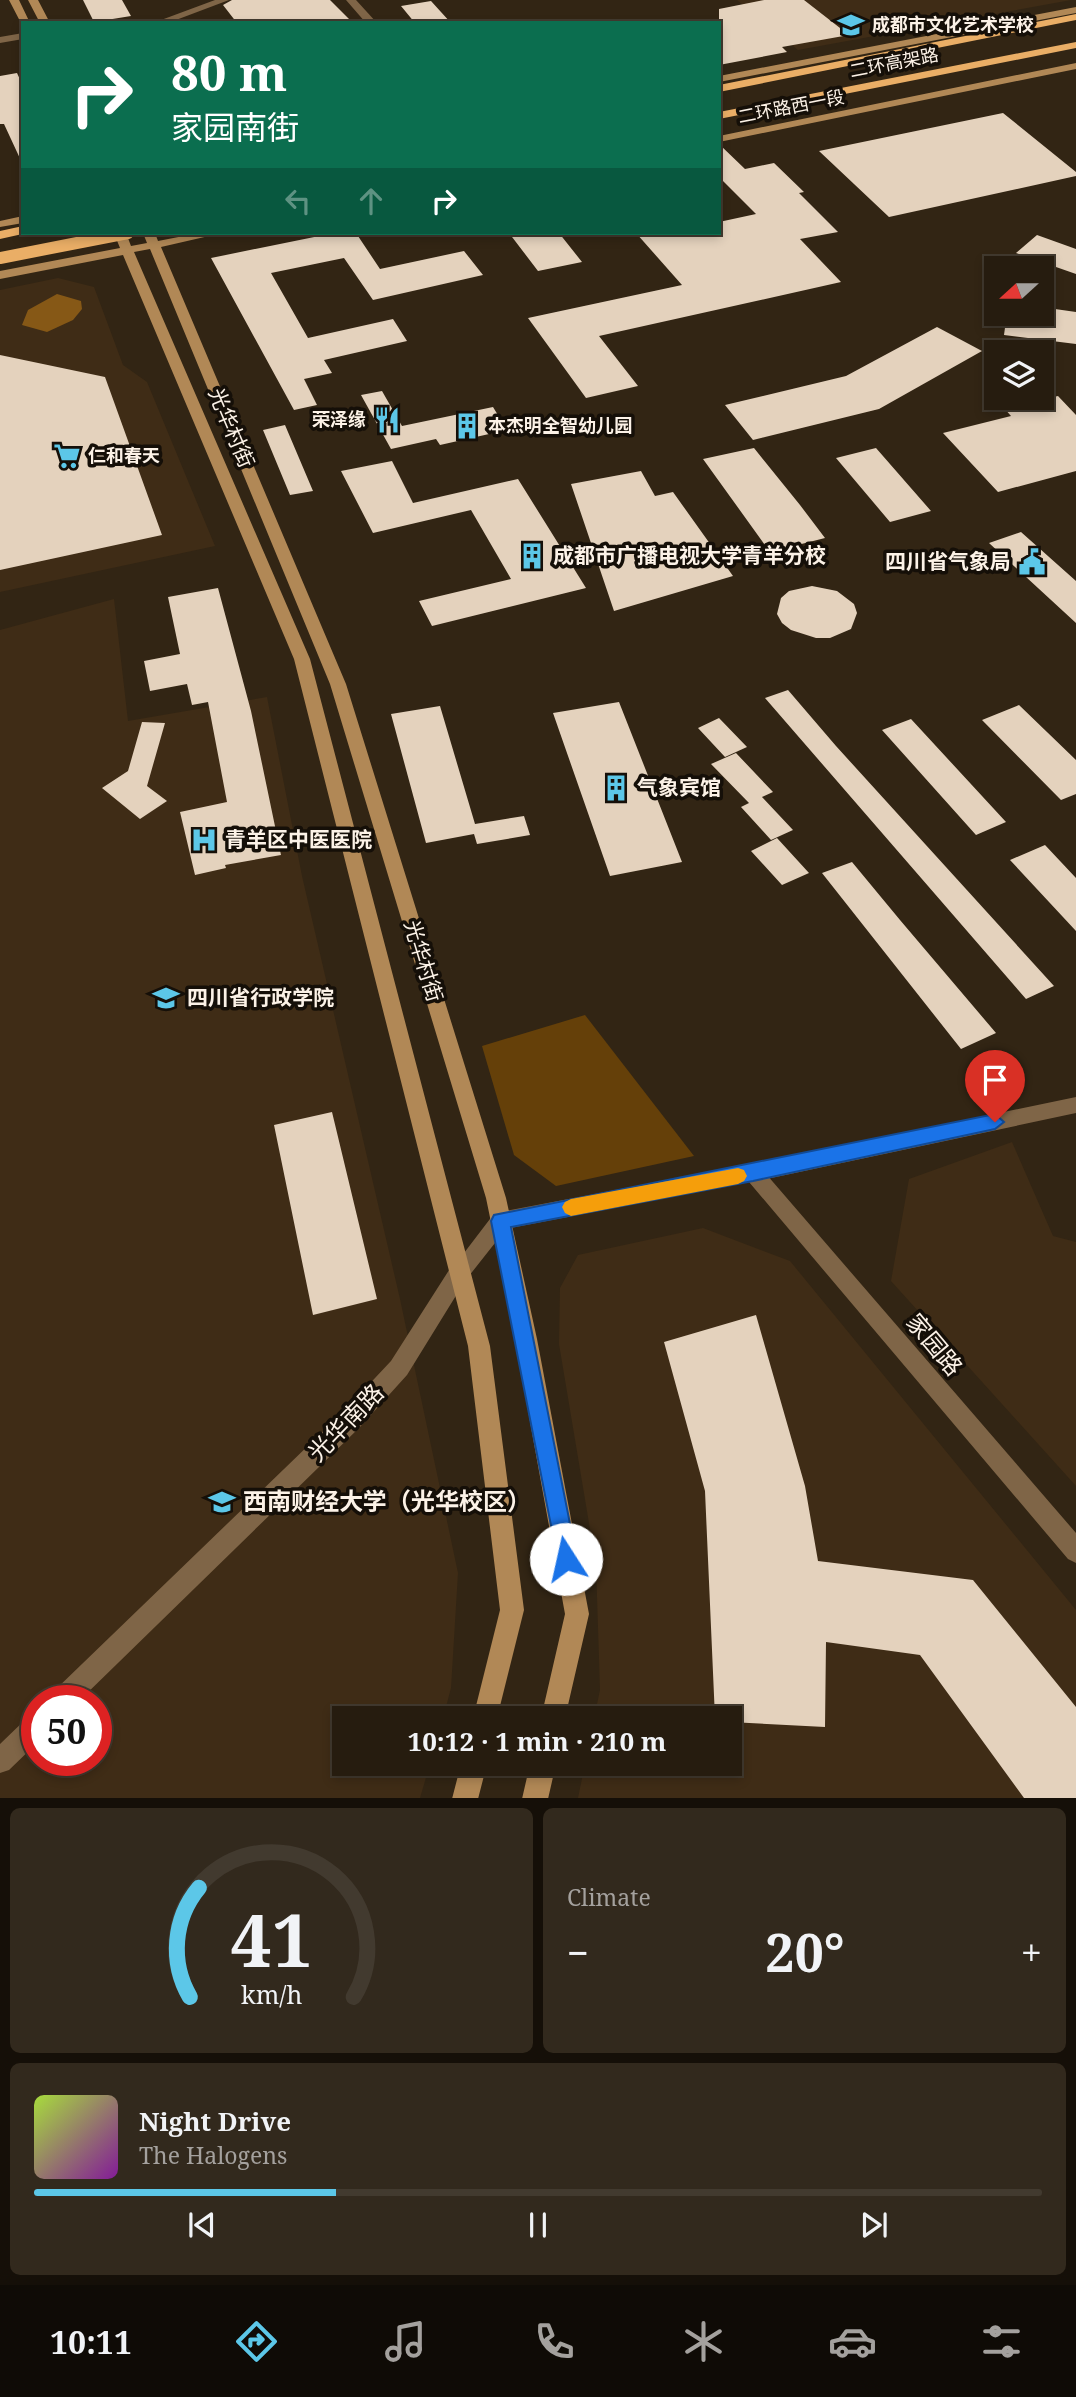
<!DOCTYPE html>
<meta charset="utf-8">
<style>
body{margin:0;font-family:"Noto Serif","Noto Sans SC",serif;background:#32291d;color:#f1f3f6;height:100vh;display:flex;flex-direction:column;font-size:26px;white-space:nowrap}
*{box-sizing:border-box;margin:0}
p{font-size:23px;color:#a4a19e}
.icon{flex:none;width:38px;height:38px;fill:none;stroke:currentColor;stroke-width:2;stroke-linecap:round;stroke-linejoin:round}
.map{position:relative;height:1798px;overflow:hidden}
.sheet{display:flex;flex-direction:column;gap:10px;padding:10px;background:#150f08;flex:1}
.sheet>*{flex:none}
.banner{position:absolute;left:21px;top:21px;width:700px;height:214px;border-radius:0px;box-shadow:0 4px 10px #0003,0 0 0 2px #423a2f;background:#0b6e4f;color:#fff;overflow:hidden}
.needle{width:46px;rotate:249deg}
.fabs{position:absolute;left:984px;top:256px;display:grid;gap:14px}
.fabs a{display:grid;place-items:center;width:70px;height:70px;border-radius:0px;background:#261c0f;box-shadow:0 4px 10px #0003,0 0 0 2px #423a2f;font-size:35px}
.speed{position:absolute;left:21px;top:1685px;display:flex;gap:14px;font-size:35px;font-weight:700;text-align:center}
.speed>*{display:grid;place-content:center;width:91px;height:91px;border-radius:50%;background:#261c0f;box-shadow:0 4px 10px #0003,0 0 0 2px #423a2f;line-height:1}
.speed .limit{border:10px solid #d22;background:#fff;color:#111}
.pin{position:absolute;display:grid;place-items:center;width:60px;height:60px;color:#fff;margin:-72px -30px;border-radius:50% 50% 50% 0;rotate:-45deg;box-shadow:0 0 7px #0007}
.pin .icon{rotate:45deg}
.me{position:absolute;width:77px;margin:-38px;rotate:350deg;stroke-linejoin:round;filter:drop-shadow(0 0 5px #0008)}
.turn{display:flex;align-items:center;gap:24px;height:147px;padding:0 35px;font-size:32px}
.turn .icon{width:91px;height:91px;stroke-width:2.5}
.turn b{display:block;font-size:49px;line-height:60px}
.lanes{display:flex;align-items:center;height:66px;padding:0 35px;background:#0003;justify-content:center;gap:35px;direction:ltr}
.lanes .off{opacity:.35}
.big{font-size:52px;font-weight:700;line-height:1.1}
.sheet .widget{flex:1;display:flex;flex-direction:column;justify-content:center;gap:10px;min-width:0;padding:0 24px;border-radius:10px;background:#32291d}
.sheet .dial{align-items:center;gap:0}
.dial svg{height:182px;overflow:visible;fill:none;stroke:#423a2f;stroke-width:7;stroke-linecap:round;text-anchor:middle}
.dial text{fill:#f1f3f6;stroke:none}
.song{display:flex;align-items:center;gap:21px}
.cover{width:84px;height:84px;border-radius:10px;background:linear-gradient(135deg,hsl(80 70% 55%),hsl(290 70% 35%))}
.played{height:7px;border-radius:4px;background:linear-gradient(90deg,#5cc7e8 30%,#423a2f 30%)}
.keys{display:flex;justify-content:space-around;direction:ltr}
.heat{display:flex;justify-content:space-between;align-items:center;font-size:38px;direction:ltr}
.sheet .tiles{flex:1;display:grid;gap:10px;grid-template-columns:1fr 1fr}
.widget:last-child{grid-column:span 2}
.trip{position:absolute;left:332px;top:1706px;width:410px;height:70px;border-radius:0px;background:#261c0f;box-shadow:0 4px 10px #0003,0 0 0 2px #423a2f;font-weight:700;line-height:70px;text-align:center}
.dock{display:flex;height:112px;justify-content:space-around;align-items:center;background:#0f0b06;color:#a4a19e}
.dock .icon{width:49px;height:49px}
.dock .current{color:#5cc7e8}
.dock b{font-size:32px;color:#f1f3f6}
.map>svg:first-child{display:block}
.built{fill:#3f2c16;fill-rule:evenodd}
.green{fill:#654009}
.water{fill:#865816}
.building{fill:#e4d2bd}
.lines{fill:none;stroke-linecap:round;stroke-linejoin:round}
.minor{fill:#7f6547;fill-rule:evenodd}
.tertiary{fill:#7f6547;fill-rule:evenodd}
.secondary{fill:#b18856;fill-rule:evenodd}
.trunk{fill:#eaae66;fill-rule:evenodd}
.trunk-bridge{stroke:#eaae66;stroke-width:12}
.route{fill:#1a73e8;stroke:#114b97;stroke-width:2}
.slow{fill:#f59e0b}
.labels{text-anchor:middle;stroke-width:7;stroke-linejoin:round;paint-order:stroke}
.far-poi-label{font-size:18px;font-weight:bold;fill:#fcf2e7;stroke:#150f08;text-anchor:start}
.far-street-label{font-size:18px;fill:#fcf2e7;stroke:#150f08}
.street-label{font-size:21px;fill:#fcf2e7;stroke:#150f08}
.poi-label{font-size:21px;font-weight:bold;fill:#fcf2e7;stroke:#150f08;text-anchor:start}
.near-street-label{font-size:24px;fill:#fcf2e7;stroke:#150f08}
.near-poi-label{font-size:24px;font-weight:bold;fill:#fcf2e7;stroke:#150f08;text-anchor:start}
</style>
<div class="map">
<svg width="1076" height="1799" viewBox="0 0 1076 1799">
<rect width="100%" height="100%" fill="#322514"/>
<path class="built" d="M 737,0 L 1071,0 L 798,50 Z
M 58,278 L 94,287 L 123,365 L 147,382 L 215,546 L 0,592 L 0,290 Z
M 114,599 L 128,721 L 267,697 L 302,876 L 400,1299 L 458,1573 L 451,1688 L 443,1718 L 345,1718 L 345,1764 L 430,1764 L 420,1798 L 0,1799 L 0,630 ZM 37,1701 L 96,1701 L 96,1760 L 37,1760 Z
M 1012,1142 L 1053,1236 L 1076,1242 L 1076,1486 L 891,1281 L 909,1179 Z
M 703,1228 L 790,1261 L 1076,1610 L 1076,1798 L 578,1798 L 585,1764 L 730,1764 L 730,1718 L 594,1718 L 600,1690 L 596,1565 L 559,1344 L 560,1288 L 578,1255 Z"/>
<path class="green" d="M 585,1015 L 694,1156 L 556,1186 L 514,1155 L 482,1046 Z"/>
<path class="water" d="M 57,294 L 81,301 L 82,309 L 73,320 L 47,332 L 22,325 L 28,310 Z"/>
<path class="building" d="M 83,0 L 122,0 L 131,16 L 94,22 Z
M 232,0 L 330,0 L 353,23 L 237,23 L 223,5 Z
M 764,0 L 804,0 L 849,35 L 782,47 L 787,52 L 719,65 L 719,9 Z
M 431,1 L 451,23 L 415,23 L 401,6 Z
M 17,73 L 23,86 L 23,165 L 4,124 L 0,124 L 0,76 Z
M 1003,113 L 1076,172 L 1076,176 L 889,217 L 819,151 Z
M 719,144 L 745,169 L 774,163 L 804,192 L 799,193 L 838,232 L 800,239 L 841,282 L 599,336 L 638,386 L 586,398 L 528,318 L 682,285 L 636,233 L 719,233 L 719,222 L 756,214 L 719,177 Z
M 334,233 L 356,233 L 380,269 L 464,251 L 483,275 L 373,300 L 344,258 L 271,273 L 308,338 L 393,319 L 407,341 L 324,360 L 332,373 L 304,379 L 317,405 L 294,410 L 211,258 Z
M 509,233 L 559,233 L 582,262 L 538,271 Z
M 1037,235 L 1076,249 L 1076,274 L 1016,253 Z
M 1041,307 L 1076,312 L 1076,344 L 1004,335 L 1007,313 L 1041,313 Z
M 937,327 L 982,351 L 879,409 L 753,440 L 725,405 L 846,376 Z
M 0,355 L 105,377 L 162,535 L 0,570 Z
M 382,391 L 402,426 L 493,407 L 507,430 L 440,445 L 436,439 L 391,449 L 361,395 Z
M 1058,396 L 1076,415 L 1076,471 L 998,492 L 943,433 L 1011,416 L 1004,408 Z
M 285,425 L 313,491 L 290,495 L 263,430 Z
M 754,448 L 800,505 L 825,538 L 770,552 L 703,459 Z
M 876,448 L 931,511 L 890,522 L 836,458 Z
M 392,461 L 413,503 L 518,479 L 586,588 L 432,626 L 419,601 L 511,579 L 471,510 L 373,533 L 341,471 Z
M 641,471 L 655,496 L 673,492 L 733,576 L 614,611 L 571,484 Z
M 1021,532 L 1076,581 L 1076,623 L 989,543 Z
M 812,586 L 837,591 L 854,604 L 857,613 L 851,629 L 830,638 L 816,638 L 791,630 L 782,623 L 777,614 L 781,598 L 789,591 Z
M 218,588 L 251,711 L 281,855 L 225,865 L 226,868 L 195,875 L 180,812 L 227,802 L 208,702 L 192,705 L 187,684 L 150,691 L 144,661 L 180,654 L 168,597 Z
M 788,690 L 836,746 L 1054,986 L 1026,999 L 765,698 Z
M 619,702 L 682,862 L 610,876 L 553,713 Z
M 1019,705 L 1076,760 L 1076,794 L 1061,800 L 982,720 Z
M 440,706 L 475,824 L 524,816 L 530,835 L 477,844 L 474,834 L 426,843 L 391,714 Z
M 719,718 L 747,747 L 725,757 L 698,728 Z
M 911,719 L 1006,822 L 976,835 L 882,730 Z
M 142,722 L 165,723 L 147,786 L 167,801 L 140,819 L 102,788 L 128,771 Z
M 736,753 L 773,792 L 762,797 L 793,830 L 771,840 L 741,807 L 749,803 L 711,764 Z
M 777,838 L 809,873 L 782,885 L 751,851 Z
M 1045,845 L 1076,878 L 1076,931 L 1010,860 Z
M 852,862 L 900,920 L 996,1033 L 961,1049 L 822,873 Z
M 332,1112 L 377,1299 L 313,1315 L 274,1125 Z
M 756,1315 L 805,1486 L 818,1561 L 973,1580 L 1076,1707 L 1076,1798 L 1024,1798 L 920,1655 L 826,1642 L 825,1727 L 730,1722 L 730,1718 L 715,1718 L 705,1491 L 664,1342 Z"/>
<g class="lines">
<path class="minor" d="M 215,0 L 229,0 L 168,23 L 153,23 Z
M 346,0 L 356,0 L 377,23 L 366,23 Z
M 23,33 L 23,39 L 0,43 L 0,37 Z
M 1076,1097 L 1076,1113 L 753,1182 L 746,1179 L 743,1173 L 746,1167 L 753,1164 Z
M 458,1265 L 465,1267 L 468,1274 L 465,1281 L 407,1375 L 360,1427 L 79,1701 L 50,1701 L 53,1692 L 344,1411 L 391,1361 L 451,1267 Z
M 37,1714 L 37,1743 L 9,1770 L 0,1773 L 0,1744 L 28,1717 Z"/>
<path class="tertiary" d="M 753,1164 L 760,1167 L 1076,1533 L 1076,1563 L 1068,1559 L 749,1182 L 506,1229 L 465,1281 L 458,1283 L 451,1281 L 448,1274 L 493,1215 L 500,1212 Z"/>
<path class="secondary" d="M 9,0 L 19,0 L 30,23 L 22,25 Z
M 28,0 L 38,0 L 50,23 L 40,23 Z
M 1076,7 L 1076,13 L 719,82 L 719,76 Z
M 1076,63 L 1076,69 L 719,142 L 719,136 Z
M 23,216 L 23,223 L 0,227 L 0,221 Z
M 114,233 L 126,233 L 131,246 L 147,243 L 143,233 L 155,233 L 158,241 L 199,233 L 222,233 L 161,247 L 346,684 L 506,1198 L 537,1339 L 589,1614 L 565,1718 L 541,1718 L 565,1614 L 515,1339 L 486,1198 L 330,684 L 150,249 L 134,252 L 310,659 L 490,1346 L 524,1610 L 497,1718 L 473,1718 L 500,1610 L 468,1346 L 294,659 L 123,255 L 0,279 L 0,271 L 120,248 Z
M 461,1764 L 487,1764 L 478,1799 L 452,1799 Z
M 530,1764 L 556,1764 L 548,1799 L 522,1799 Z"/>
<path class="trunk" d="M 1076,14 L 1076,20 L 719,92 L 719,85 Z
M 1076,42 L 1076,48 L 719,119 L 719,112 Z
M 23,226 L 23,233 L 27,233 L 0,239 L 0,231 Z"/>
<path class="trunk-bridge" d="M 0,258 L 128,233"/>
</g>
<path class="route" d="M 995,1114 L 1004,1122 L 995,1129 L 753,1181 L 511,1227 L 577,1559 L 574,1566 L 566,1569 L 559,1566 L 491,1221 L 494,1215 Z"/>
<path class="slow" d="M 738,1168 L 744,1170 L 747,1176 L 744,1181 L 738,1184 L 571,1216 L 565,1213 L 562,1207 L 565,1202 L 571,1199 Z"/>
<defs>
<g id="school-bare" transform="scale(2.1)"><path d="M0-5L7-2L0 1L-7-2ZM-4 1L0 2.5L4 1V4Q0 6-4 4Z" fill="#5cc7e8" stroke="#150f08" stroke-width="2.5" paint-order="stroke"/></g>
<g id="restaurant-bare" transform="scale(2.1)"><path d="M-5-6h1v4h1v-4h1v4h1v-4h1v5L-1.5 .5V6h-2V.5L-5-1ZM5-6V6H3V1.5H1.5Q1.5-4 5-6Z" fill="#5cc7e8" stroke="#150f08" stroke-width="2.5" paint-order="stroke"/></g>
<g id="building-bare" transform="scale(2.1)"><path d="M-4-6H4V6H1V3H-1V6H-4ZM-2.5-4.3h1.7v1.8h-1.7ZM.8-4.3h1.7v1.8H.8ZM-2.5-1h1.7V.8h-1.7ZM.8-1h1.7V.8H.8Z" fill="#5cc7e8" stroke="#150f08" stroke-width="2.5" paint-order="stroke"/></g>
<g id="supermarket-bare" transform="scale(2.1)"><path d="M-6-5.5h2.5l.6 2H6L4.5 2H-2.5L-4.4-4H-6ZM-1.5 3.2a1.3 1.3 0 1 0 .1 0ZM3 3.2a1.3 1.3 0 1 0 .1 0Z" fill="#5cc7e8" stroke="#150f08" stroke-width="2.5" paint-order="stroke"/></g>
<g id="civic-bare" transform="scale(2.1)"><path d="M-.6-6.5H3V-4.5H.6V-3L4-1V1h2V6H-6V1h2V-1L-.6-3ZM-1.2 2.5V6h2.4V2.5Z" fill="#5cc7e8" stroke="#150f08" stroke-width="2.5" paint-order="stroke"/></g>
<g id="hospital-bare" transform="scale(2.1)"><path d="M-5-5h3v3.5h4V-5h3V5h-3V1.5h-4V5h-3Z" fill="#5cc7e8" stroke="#150f08" stroke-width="2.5" paint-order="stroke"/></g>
<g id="university-bare" transform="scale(2.1)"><path d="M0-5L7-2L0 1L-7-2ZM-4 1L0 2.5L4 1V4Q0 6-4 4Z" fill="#5cc7e8" stroke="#150f08" stroke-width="2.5" paint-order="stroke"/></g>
</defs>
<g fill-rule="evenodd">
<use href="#school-bare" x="851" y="25"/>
<use href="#restaurant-bare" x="387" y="420"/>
<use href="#building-bare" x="467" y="426"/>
<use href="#supermarket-bare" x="67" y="456"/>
<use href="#building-bare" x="532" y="556"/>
<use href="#civic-bare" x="1032" y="562"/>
<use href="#building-bare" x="616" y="788"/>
<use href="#hospital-bare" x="204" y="840"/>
<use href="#university-bare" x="166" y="998"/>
<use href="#university-bare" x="222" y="1502"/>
</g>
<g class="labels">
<g class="far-poi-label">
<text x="872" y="31">成都市文化艺术学校</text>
<text x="366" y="426" text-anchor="end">荣泽缘</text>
<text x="488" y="432">本杰明全智幼儿园</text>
<text x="88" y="462">仁和春天</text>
</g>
<g class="far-street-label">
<text transform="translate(894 63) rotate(-11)" y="6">二环高架路</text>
<text transform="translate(791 107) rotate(-11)" y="6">二环路西一段</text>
</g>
<g class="street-label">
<text transform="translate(231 428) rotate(67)" y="7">光华村街</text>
<text transform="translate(423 961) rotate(73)" y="7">光华村街</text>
</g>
<g class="poi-label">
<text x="553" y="563">成都市广播电视大学青羊分校</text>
<text x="1011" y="569" text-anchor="end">四川省气象局</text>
<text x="637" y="795">气象宾馆</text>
<text x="225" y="847">青羊区中医医院</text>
<text x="187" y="1005">四川省行政学院</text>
</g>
<g class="near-street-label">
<text transform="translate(934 1345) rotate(50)" y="8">家园路</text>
<text transform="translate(346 1423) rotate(-46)" y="8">光华南路</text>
</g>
<g class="near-poi-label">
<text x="243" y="1510">西南财经大学（光华校区）</text>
</g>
</g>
</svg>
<div class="fabs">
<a><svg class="needle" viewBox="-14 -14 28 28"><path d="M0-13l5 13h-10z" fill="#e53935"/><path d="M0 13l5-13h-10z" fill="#a4a19e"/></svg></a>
<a><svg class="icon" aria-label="layers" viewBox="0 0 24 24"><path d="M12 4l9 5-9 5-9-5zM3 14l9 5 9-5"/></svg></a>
</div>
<div class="speed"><div class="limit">50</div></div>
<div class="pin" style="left:995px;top:1122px;background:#d93025"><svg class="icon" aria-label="arrive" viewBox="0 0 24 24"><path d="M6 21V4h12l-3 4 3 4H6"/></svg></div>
<svg class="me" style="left:566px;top:1559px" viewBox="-20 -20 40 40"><circle r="19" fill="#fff"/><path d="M0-13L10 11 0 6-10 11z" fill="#1a73e8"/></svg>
<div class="trip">10:12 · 1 min · 210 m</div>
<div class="banner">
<div class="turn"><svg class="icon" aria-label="right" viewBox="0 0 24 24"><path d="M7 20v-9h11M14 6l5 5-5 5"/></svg><div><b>80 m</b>家园南街</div></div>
<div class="lanes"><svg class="icon off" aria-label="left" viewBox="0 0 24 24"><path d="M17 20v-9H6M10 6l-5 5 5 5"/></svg><svg class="icon off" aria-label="ahead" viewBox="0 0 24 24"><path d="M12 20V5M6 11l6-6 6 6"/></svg><svg class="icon" aria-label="right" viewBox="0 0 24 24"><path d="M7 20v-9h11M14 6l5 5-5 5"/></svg></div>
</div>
</div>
<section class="sheet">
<div class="tiles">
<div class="widget dial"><svg viewBox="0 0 100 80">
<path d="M14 69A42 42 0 1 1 86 69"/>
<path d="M14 69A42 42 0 0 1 18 21" stroke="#5cc7e8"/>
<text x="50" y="56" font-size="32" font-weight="700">41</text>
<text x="50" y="72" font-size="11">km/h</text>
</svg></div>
<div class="widget"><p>Climate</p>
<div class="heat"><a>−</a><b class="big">20°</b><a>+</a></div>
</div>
<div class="widget">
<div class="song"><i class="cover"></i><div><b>Night Drive</b><p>The Halogens</p></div></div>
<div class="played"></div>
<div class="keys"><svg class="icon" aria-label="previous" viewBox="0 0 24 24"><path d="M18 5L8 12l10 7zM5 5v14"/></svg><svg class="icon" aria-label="pause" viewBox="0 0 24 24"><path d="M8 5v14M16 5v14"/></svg><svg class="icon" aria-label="next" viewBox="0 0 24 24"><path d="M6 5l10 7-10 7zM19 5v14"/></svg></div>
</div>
</div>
</section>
<nav class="dock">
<b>10:11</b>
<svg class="icon current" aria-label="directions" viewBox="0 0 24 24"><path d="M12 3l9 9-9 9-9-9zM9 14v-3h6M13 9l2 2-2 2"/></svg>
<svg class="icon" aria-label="music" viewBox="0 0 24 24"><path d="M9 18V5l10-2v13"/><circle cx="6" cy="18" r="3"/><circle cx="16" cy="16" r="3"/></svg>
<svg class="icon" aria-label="phone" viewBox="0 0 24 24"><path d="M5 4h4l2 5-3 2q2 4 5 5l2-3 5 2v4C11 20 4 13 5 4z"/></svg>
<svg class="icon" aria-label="climate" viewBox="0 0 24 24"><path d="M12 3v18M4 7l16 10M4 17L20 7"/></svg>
<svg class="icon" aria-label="car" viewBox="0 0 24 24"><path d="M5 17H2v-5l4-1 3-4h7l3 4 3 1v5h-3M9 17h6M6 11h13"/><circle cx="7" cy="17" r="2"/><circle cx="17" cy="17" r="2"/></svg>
<svg class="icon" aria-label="filters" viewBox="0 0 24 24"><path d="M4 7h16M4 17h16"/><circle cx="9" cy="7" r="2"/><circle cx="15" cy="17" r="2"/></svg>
</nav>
